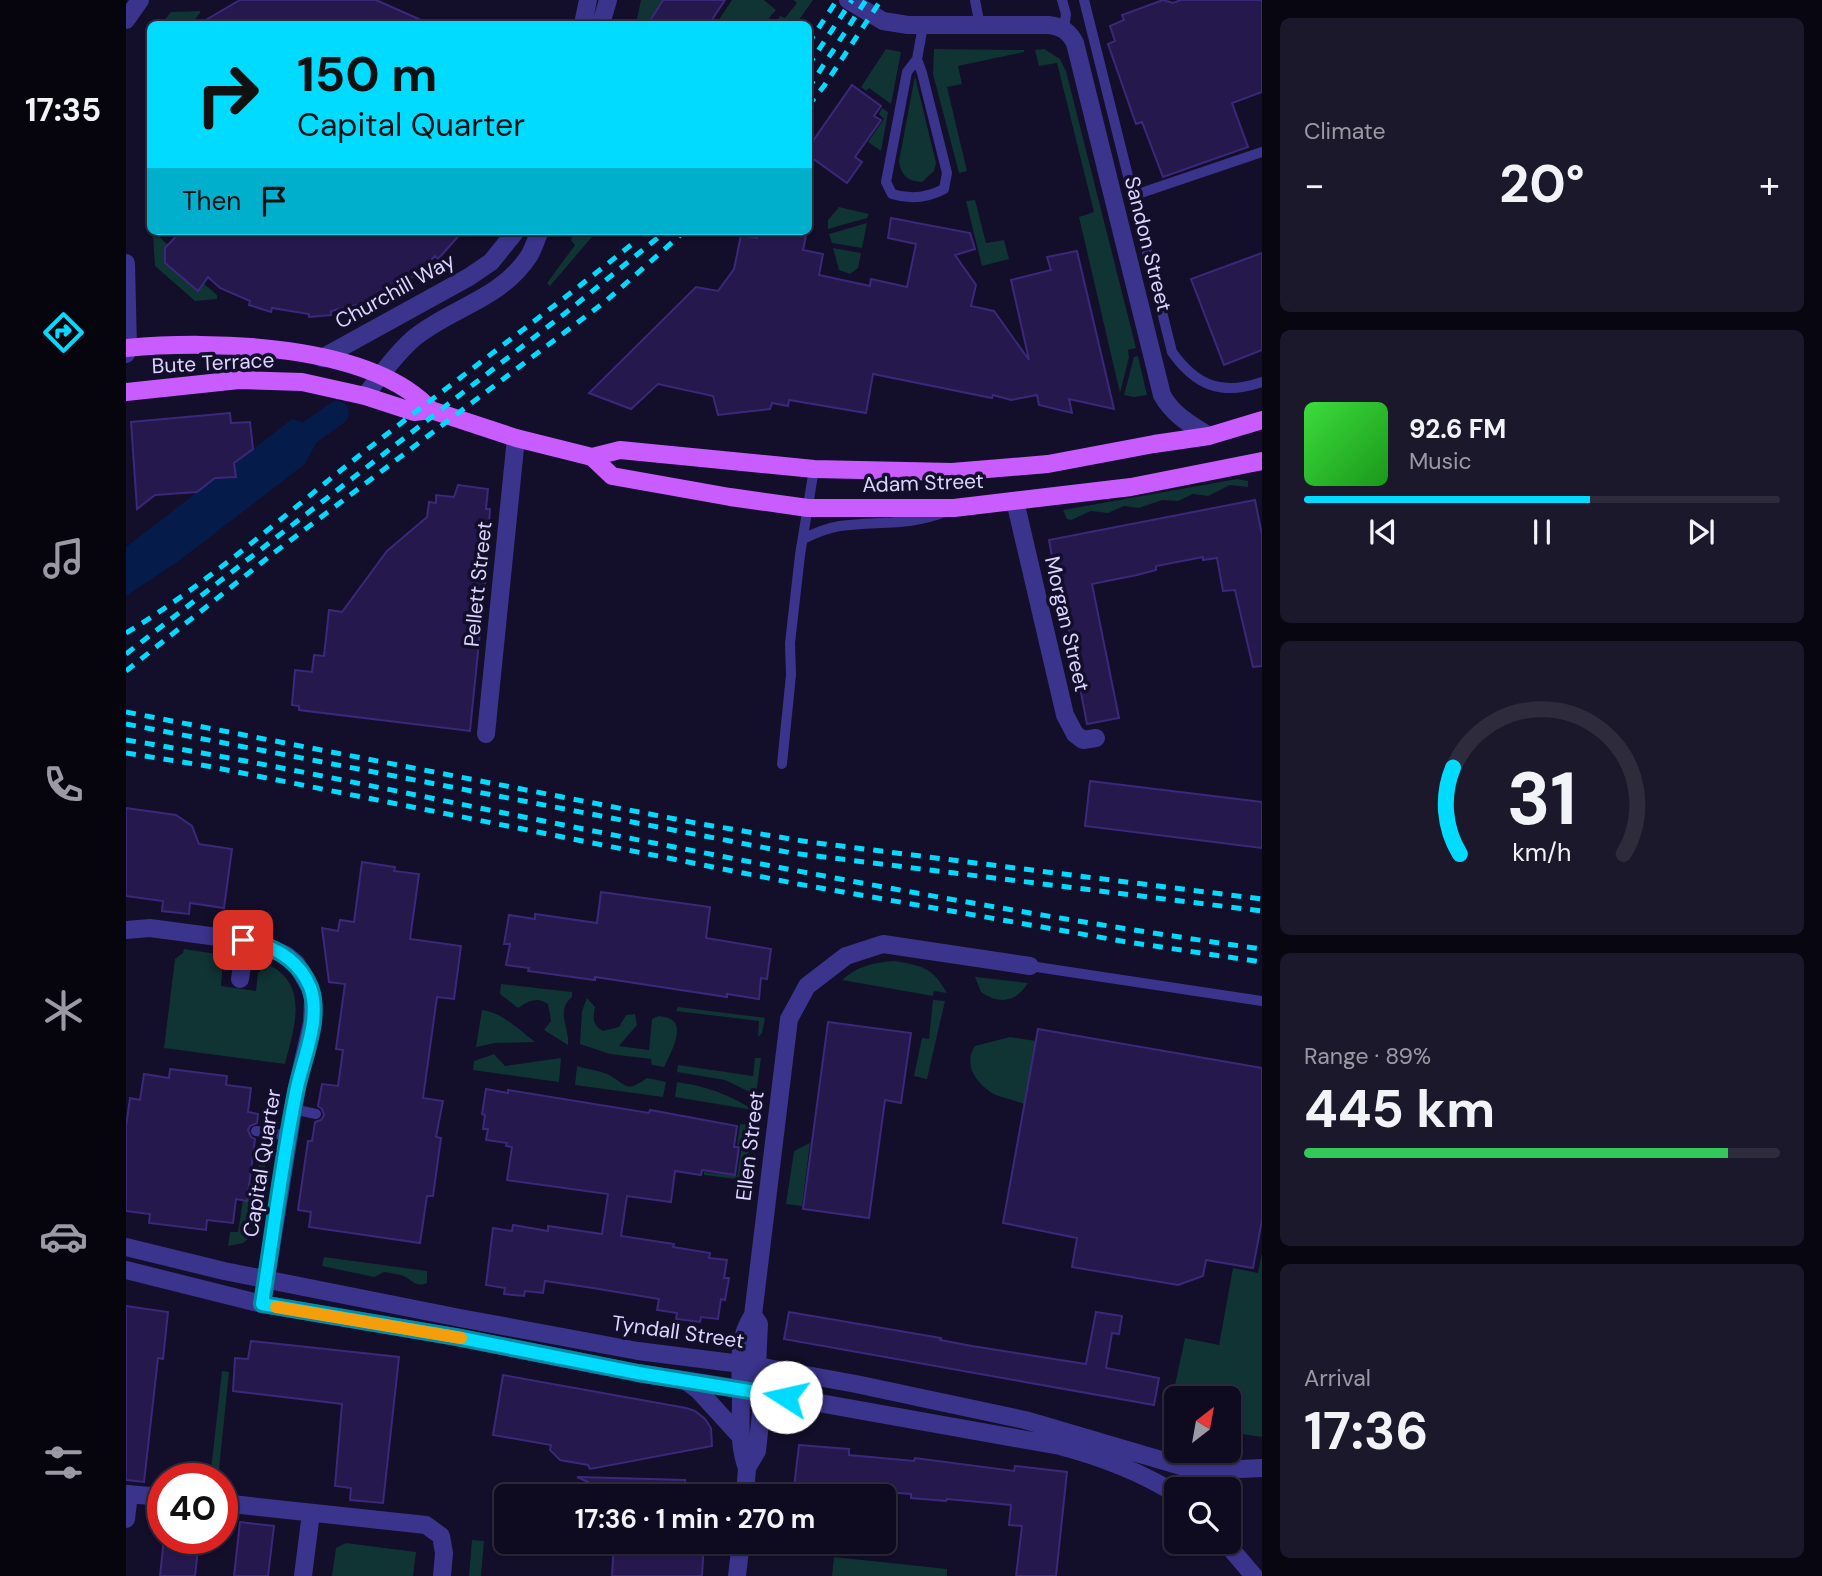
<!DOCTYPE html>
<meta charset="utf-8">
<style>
body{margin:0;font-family:"DM Sans",sans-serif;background:#1c182c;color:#f1f3f6;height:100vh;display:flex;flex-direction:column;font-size:26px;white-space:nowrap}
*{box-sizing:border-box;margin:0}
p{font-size:23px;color:#9b9aa4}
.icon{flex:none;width:38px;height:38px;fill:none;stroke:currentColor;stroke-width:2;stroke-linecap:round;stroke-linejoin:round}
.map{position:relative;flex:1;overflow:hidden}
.drawer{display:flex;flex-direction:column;gap:18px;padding:18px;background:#080611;width:560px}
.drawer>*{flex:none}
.guide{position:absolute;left:21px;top:21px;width:665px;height:214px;border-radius:10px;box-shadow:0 2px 5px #0004,0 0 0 2px #2e2b3d;background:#01dbff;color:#111;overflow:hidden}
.needle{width:46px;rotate:31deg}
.controls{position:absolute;left:1038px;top:1386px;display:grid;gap:14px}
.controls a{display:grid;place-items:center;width:77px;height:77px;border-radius:10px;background:#0e0a1f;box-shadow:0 2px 5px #0004,0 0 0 2px #2e2b3d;font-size:35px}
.speed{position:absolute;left:21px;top:1463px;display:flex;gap:14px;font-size:35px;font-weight:700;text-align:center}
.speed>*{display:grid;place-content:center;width:91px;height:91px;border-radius:50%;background:#0e0a1f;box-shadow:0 2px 5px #0004,0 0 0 2px #2e2b3d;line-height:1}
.speed .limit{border:10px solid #d22;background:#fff;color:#111}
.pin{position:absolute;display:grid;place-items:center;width:60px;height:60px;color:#fff;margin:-30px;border-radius:14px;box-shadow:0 4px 10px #0006}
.me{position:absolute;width:77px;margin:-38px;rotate:280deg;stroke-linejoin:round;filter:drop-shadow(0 0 5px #0008)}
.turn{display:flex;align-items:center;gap:24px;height:147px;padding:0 35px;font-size:32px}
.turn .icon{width:91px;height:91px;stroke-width:2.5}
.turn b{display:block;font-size:49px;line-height:60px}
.then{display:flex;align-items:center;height:66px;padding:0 35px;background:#0003;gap:14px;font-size:26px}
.big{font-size:52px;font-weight:700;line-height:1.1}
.drawer .card{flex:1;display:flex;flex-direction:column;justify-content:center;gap:10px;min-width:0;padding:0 24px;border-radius:10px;background:#1c182c}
.drawer .dial{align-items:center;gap:0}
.dial svg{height:182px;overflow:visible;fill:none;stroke:#2e2b3d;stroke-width:7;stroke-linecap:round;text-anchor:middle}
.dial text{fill:#f1f3f6;stroke:none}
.song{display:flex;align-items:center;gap:21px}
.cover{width:84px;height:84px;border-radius:10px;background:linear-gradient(135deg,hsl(120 70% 55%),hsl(120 70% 35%))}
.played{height:7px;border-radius:4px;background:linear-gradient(90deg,#01dbff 60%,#2e2b3d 60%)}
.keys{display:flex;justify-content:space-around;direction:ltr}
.heat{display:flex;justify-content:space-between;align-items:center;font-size:38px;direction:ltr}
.charge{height:10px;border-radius:5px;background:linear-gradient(90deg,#34c759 89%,#2e2b3d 0)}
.trip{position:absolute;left:368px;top:1484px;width:402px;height:70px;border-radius:10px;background:#0e0a1f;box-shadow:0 2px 5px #0004,0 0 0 2px #2e2b3d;font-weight:700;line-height:70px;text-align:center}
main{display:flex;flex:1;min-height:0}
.dock{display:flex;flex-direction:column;width:126px;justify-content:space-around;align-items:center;background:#06040c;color:#9b9aa4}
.dock .icon{width:49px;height:49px}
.dock .active{color:#01dbff}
.dock b{font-size:32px;color:#f1f3f6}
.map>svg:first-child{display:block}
.green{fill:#103334}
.water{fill:#051b4a}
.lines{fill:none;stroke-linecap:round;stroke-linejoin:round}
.canal{stroke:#051b4a;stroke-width:24}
.building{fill:#25184c;stroke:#3b287a;stroke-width:2}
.service{stroke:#3b348c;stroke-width:10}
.minor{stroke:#3b348c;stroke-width:18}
.tertiary{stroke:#3b348c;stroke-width:18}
.primary{stroke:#c95cff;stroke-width:18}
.rail{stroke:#01dbff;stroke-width:5;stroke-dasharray:10 9;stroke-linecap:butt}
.route-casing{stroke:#018ea6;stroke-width:18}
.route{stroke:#01dbff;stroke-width:12}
.slow{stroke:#f59e0b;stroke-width:12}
.labels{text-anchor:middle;stroke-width:7;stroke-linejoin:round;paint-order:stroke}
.street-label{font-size:21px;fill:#dcd5ff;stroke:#130e29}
</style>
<main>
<nav class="dock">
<b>17:35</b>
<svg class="icon active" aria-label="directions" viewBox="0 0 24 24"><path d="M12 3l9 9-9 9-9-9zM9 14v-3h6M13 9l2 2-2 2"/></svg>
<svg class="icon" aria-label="music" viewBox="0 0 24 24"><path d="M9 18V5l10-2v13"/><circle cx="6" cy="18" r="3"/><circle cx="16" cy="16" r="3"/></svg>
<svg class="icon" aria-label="phone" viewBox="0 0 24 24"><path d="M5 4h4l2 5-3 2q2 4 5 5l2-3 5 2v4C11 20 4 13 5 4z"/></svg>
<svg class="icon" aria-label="climate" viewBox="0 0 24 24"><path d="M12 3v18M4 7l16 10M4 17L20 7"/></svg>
<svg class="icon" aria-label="car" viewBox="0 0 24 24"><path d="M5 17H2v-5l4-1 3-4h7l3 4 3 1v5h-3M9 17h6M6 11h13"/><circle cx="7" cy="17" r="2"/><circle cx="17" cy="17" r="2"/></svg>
<svg class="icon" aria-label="filters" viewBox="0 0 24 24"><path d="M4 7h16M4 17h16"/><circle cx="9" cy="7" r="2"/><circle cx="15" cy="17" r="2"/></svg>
</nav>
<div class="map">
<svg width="1136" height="1576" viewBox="0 0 1136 1576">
<rect width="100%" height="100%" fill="#130e29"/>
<path class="green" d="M 515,0 L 537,0 L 522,24 L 510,24 Z
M 606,0 L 638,0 L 650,10 L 643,18 L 649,23 L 654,16 L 659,18 L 671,3 L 667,0 L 687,0 L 670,24 L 590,24 Z
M 74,11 L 74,13 L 65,24 L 36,23 L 45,12 Z
M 760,49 L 775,52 L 765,104 L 743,88 L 740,91 L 735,87 Z
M 808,49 L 898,50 L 898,52 L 832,66 L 836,84 L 821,87 L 841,171 L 833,173 L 807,74 Z
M 918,49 L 934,59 L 940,71 L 1010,348 L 1002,350 L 1003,357 L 994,393 L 953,217 L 968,212 L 931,63 L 913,66 L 909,50 Z
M 789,76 L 810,163 L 808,171 L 796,182 C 782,181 775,176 773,161 Z
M 756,108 L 762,112 L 755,151 L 742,142 L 758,119 L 753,114 Z
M 849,200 L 860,243 L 878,240 L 883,259 L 856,266 L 840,201 Z
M 713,207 L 743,214 L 741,218 L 702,229 L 702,220 Z
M 741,223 L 736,248 L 706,243 L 703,234 Z
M 449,231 L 471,231 L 424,286 L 421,283 L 449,245 L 445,240 Z
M 29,233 L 42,245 L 39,249 L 40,263 L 77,283 L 91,295 L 91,299 L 69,301 L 29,266 L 27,235 Z
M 707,248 L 735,253 L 732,268 L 724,274 L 713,270 Z
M 1012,356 L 1021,395 L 1008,397 L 998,395 L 1008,357 Z
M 1111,479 L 1122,481 L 1122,487 L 1104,485 L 1082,496 L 1067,494 L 1052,501 L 1036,500 L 1013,508 L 998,506 L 982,513 L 965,511 L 945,520 L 941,519 L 937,510 Z
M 58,949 L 91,954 L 97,962 L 95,986 L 130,991 L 132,973 L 138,967 L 145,966 C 184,987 167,1031 159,1064 L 38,1048 L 49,959 L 57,953 Z
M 769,961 C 797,966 806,967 821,993 L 808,991 L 807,996 L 716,980 C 731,966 749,962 769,961 Z
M 849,977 L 902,983 C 890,1002 874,1005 855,992 Z
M 375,984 L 446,992 L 446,997 C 429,1011 444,1028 442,1045 L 418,1030 L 425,1021 L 422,1004 C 411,996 402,1001 392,1008 L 374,994 Z
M 461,998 L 469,1007 C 467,1018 466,1025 477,1031 L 493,1027 L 500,1015 L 509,1014 L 511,1025 L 493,1046 L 523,1050 L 526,1019 L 533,1016 C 538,1017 546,1018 549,1023 C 556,1033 543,1057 538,1067 L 526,1065 L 525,1059 L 484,1054 L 454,1044 L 456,1011 Z
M 807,1000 L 819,1001 L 801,1079 L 788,1076 L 796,1038 L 803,1039 Z
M 552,1007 L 639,1018 L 636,1033 L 632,1037 L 633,1021 L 550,1011 Z
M 356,1010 C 376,1012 393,1030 409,1042 L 369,1043 L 350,1047 Z
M 884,1037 L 910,1041 L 898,1104 C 889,1100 875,1098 866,1093 C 849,1082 837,1064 849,1046 Z
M 368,1054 L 379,1066 L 435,1058 L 433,1082 L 347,1070 L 348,1061 Z
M 629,1058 L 635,1058 L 630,1095 L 599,1080 L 551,1072 L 552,1065 L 627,1076 Z
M 451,1066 C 461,1069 476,1071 485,1076 C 502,1087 501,1092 521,1078 L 540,1082 L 537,1097 L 449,1085 Z
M 551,1082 C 579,1086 603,1094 627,1110 L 549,1097 Z
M 614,1124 L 626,1125 L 619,1180 L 578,1175 L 578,1172 L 611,1176 L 616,1146 L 611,1145 Z
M 684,1143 L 676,1206 L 660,1204 L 668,1151 Z
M 135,1148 L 142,1149 L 132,1212 L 127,1211 L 123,1238 L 117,1243 L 102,1246 L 104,1232 L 112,1232 L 117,1200 L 121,1200 L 123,1184 L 130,1185 Z
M 1136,1253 L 1136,1437 L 1103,1432 L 1102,1398 L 1050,1398 L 1050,1424 L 1041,1423 L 1059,1338 L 1093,1345 L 1107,1268 L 1132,1273 Z
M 198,1257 L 301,1271 L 301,1283 C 289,1288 286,1279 275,1275 C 270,1274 264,1273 258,1272 L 248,1277 L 196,1266 Z
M 96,1371 L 103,1372 L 92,1479 L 84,1479 Z
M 346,1540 L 358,1541 L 355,1576 L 343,1576 Z
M 220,1543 L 290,1552 L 287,1576 L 206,1576 L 210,1548 Z
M 708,1557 L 821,1569 L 821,1576 L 706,1576 Z"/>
<path class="water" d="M 166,419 L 191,426 L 196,432 L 179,464 L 54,560 L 0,596 L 0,547 Z"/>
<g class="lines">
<path class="canal" d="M 166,445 L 211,413"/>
</g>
<path class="building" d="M 114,0 L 250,0 L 304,24 L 73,24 Z
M 537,0 L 599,0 L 583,24 L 522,24 Z
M 1037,0 L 1047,3 L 1055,0 L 1136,0 L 1136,92 L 1106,103 L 1122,147 L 1037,177 L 1016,122 L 1010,124 L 982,44 L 989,41 L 984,26 L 998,20 L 996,15 Z
M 726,85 L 755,106 L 748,116 L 755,120 L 729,157 L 736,162 L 721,183 L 682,155 L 682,148 Z
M 765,218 L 844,233 L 849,249 L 829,255 L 850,285 L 845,306 L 868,311 L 903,360 L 885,280 L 925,270 L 921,257 L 951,251 L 988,409 L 943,399 L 946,413 L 913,405 L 911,395 L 885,400 L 867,395 L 866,398 L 747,374 L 740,413 L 663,400 L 662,406 L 646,403 L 644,409 L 592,415 L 587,396 L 532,384 L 505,409 L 463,393 L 570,287 L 592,291 L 608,269 L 615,235 L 631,238 L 636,231 L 681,231 L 677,250 L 697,254 L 693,275 L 744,286 L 745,279 L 781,287 L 790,244 L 762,238 Z
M 55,231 L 337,231 L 312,259 L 309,256 L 290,276 L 279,279 L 278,282 L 260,293 L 262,297 L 244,304 L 242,302 L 205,311 L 205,315 L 183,317 L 183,314 L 146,308 L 145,312 L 123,305 L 124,301 L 94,288 L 82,277 L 72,291 L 39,263 L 39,248 Z
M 1136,253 L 1136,350 L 1098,365 L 1065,279 Z
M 104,413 L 105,423 L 124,422 L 127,449 L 108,463 L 110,477 L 89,478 L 71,492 L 29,495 L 11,509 L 5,422 Z
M 332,485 L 362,489 L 360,509 L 364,509 L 363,523 L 365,523 L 344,731 L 173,710 L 173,706 L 166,705 L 169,670 L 186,672 L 188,655 L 198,656 L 203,610 L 216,612 L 261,551 L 301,517 L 303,502 L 310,503 L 310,495 L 328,497 Z
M 1129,500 L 1136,535 L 1136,666 L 1127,667 L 1109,590 L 1097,591 L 1091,558 L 1077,560 L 1077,557 L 1030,566 L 1030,570 L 1011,575 L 966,584 L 993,718 L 961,724 L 935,589 L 932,590 L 923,540 Z
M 964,781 L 1136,802 L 1136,848 L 959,826 Z
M 0,808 L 50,815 L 66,826 L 73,844 L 106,849 L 98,908 L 64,903 L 63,914 L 36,911 L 37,901 L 0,896 Z
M 236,862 L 269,867 L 268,871 L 293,874 L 284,939 L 335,946 L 328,999 L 311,997 L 297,1098 L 317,1101 L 310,1137 L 315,1138 L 307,1196 L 301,1196 L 294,1243 L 183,1227 L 185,1212 L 172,1210 L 182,1141 L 186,1141 L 189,1122 L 195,1120 L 198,1115 L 196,1109 L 192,1106 L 196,1084 L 212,1086 L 217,1050 L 210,1049 L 219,984 L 203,982 L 196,928 L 212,931 L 214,920 L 228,922 Z
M 475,892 L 584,907 L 580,938 L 645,949 L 641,979 L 635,978 L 633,999 L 601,994 L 601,997 L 469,977 L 469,980 L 402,971 L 403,968 L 380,965 L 384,944 L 378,944 L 383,915 L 409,919 L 409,914 L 471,923 Z
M 702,1022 L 785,1033 L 775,1103 L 759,1100 L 743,1218 L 677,1209 Z
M 912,1029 L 1136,1068 L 1136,1220 L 1127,1268 L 1080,1260 L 1077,1276 L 1052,1285 L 946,1267 L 951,1238 L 877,1223 Z
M 44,1069 L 101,1076 L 100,1085 L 125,1088 L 122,1112 L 132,1114 L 131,1123 L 124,1126 L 122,1130 L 125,1137 L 129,1139 L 121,1201 L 110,1199 L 107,1223 L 81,1220 L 80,1230 L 23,1223 L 24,1214 L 0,1211 L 0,1126 L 4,1098 L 14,1100 L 18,1074 L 43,1078 Z
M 360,1089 L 382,1093 L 382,1090 L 523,1113 L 524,1110 L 611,1126 L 608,1147 L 613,1147 L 609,1175 L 576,1170 L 575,1175 L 549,1171 L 545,1202 L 501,1196 L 495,1236 L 548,1244 L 547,1247 L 584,1253 L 583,1258 L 601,1260 L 598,1278 L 603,1278 L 599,1300 L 595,1299 L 592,1319 L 575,1317 L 574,1322 L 550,1319 L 551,1313 L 531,1310 L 533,1299 L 467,1288 L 419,1281 L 417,1293 L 399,1291 L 398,1296 L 378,1294 L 379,1288 L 360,1285 L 367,1228 L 386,1231 L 387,1225 L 422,1231 L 422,1226 L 476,1234 L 482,1194 L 381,1180 L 386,1147 L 380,1146 L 381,1143 L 360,1140 L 362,1129 L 357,1129 L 359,1115 L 356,1114 Z
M 0,1306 L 42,1312 L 37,1359 L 32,1358 L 18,1482 L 0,1480 Z
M 663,1312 L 815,1338 L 814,1340 L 846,1346 L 960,1364 L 970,1312 L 996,1316 L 993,1334 L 986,1333 L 980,1368 L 1033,1378 L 1028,1405 L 658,1339 Z
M 125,1341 L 273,1357 L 257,1503 L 224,1500 L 225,1488 L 209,1486 L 216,1404 L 107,1391 L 109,1358 L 122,1359 Z
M 377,1375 L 560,1408 L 569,1411 L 579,1419 L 585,1428 L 586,1446 L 464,1469 L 462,1465 L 434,1460 L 424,1450 L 425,1445 L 367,1435 Z
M 673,1445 L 723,1449 L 723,1455 L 788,1461 L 789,1458 L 888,1471 L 889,1466 L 941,1472 L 930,1576 L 890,1576 L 896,1526 L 883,1525 L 885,1505 L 821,1499 L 820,1501 L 785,1498 L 785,1494 L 720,1489 L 719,1496 L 667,1496 Z
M 451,1477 L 559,1480 L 559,1496 L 492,1496 Z
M 114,1522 L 148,1526 L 142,1576 L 108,1576 Z
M 38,1538 L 73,1538 L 69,1576 L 34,1576 Z
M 488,1542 L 578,1542 L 576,1576 L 486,1576 Z"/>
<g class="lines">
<path class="service" d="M 849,0 L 854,26
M 936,0 L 940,14 L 938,29
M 958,0 L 1046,352 C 1070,386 1096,396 1136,382
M 791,59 L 796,73 L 821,173 L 818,189 C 801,198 785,200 766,194 L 760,182 L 781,72 L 791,59 L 797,26
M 1006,196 L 1136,152
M 677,539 C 689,533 701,528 714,526 C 750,521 785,526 819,512
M 656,764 L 665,675 L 664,643 L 674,555 L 688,469
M 904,966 L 1136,1001
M 167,1109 L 190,1114
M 130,1131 L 163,1136"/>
<path class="minor" d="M 722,0 L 757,21 L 782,25 L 922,25 C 935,26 943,31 949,43 L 1036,395 C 1047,415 1064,424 1083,436
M 0,20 L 14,0
M 457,24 L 462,0
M 475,24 L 482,0
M 0,263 L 2,348 L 0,354
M 196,358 L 343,277 L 365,262 L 390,231
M 239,396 C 254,376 269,355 288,338 C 326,307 374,300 403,256 C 408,248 410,239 414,231
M 889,501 L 939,715 L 949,734 L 957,740 L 970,738
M 360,734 L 390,438
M 0,930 L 24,928 L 130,942 L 160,955 L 170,963 L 184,988 L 187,999 L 186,1022 L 170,1092 L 136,1304
M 114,979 L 120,941
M 621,1468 C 612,1444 615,1422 615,1396 C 615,1368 610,1340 627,1315 L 663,1019 L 681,986 L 720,956 L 757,944 L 904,966
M 0,1494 L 37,1497
M 619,1496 L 621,1468 L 631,1451 L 636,1403 L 631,1366 L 633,1324 L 627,1315
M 96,1503 L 300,1525 L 315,1536 L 318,1553 L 316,1576
M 0,1519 L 3,1494
M 177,1576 L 185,1513
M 611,1576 L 615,1542"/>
<path class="tertiary" d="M 0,1247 L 98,1271 L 334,1318 L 512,1351 L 631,1366 L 730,1384 L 899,1420 L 1062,1468 L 1092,1470 L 1136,1468
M 0,1270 L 136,1304 L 330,1337 L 512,1373 L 615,1389 L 934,1446 C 976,1457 1013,1471 1050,1494
M 560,1381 L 572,1390 L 614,1436
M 1099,1542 L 1128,1576"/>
<path class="primary" d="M 0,348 C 85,340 244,343 305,410
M 0,392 L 113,380 L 176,382 L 239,396 L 288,412 L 305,410 L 390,438 L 466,457 L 486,476 L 604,497 L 682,508 L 828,508 L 1005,487 L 1136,461
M 466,457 L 494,450 L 688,469 L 826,472 L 922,464 L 1028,444 L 1083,436 L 1136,420"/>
<path class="rail" d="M 682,44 L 711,0
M 682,66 L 726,0
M 682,89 L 740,0
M 682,106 L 698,86 L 755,0
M 0,633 C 80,585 156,517 229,459 C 323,385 419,315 511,240
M 0,654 L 442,311 L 540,231
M 0,671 L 149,552 L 480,301 L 559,231
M 0,712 L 575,824 L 683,842 L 1136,899
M 0,724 L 666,853 L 1136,911
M 0,740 C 130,761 259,789 388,815 C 636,865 885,914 1136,949
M 0,753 L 81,766 L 672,884 L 1001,942 L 1136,962"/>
</g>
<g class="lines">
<g class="route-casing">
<path id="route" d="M 117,940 C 146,945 172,958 184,987 C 196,1019 176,1060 170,1092 C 156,1162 147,1234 136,1304 L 330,1337 L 512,1373 L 660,1397"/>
</g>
<use href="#route" class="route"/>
<path class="slow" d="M 150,1307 L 335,1338"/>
</g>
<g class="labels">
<g class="street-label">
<text transform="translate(1022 244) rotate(76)" y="7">Sandon Street</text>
<text transform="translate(269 291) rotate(-29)" y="7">Churchill Way</text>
<text transform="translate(87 363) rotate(-3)" y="7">Bute Terrace</text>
<text transform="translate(797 483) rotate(-2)" y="7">Adam Street</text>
<text transform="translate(352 584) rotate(-84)" y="7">Pellett Street</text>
<text transform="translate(941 624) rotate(77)" y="7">Morgan Street</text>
<text transform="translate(624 1146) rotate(-83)" y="7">Ellen Street</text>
<text transform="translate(136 1163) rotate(-81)" y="7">Capital Quarter</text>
<text transform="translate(552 1332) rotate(8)" y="7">Tyndall Street</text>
</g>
</g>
</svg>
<div class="controls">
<a><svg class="needle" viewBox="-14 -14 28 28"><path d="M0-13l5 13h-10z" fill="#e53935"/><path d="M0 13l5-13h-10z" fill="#9b9aa4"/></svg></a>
<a><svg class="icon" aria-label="search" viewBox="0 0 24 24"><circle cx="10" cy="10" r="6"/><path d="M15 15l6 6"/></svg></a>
</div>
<div class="speed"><div class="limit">40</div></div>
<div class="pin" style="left:117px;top:940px;background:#d93025"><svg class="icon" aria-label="arrive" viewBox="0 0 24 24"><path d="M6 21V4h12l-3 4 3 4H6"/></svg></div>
<svg class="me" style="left:660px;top:1397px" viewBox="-20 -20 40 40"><circle r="19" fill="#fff"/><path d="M0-13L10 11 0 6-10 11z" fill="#01dbff"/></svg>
<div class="trip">17:36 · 1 min · 270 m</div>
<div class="guide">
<div class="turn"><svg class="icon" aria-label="right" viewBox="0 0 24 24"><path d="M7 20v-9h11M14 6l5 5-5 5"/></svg><div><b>150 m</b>Capital Quarter</div></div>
<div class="then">Then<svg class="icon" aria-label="arrive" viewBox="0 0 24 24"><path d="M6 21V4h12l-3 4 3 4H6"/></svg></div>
</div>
</div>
<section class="drawer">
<div class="card"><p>Climate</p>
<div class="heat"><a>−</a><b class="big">20°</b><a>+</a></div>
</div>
<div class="card">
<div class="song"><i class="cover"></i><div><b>92.6 FM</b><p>Music</p></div></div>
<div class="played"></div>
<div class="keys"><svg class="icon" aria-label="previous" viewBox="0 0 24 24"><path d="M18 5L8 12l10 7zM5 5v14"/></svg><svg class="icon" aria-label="pause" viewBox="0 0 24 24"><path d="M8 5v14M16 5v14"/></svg><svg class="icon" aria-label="next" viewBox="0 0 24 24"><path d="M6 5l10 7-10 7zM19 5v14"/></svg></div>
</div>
<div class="card dial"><svg viewBox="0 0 100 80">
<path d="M14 69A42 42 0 1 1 86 69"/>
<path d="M14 69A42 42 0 0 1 11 31" stroke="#01dbff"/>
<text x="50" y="56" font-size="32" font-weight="700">31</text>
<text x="50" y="72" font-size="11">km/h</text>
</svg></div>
<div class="card"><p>Range · 89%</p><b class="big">445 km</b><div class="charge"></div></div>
<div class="card"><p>Arrival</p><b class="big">17:36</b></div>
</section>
</main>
